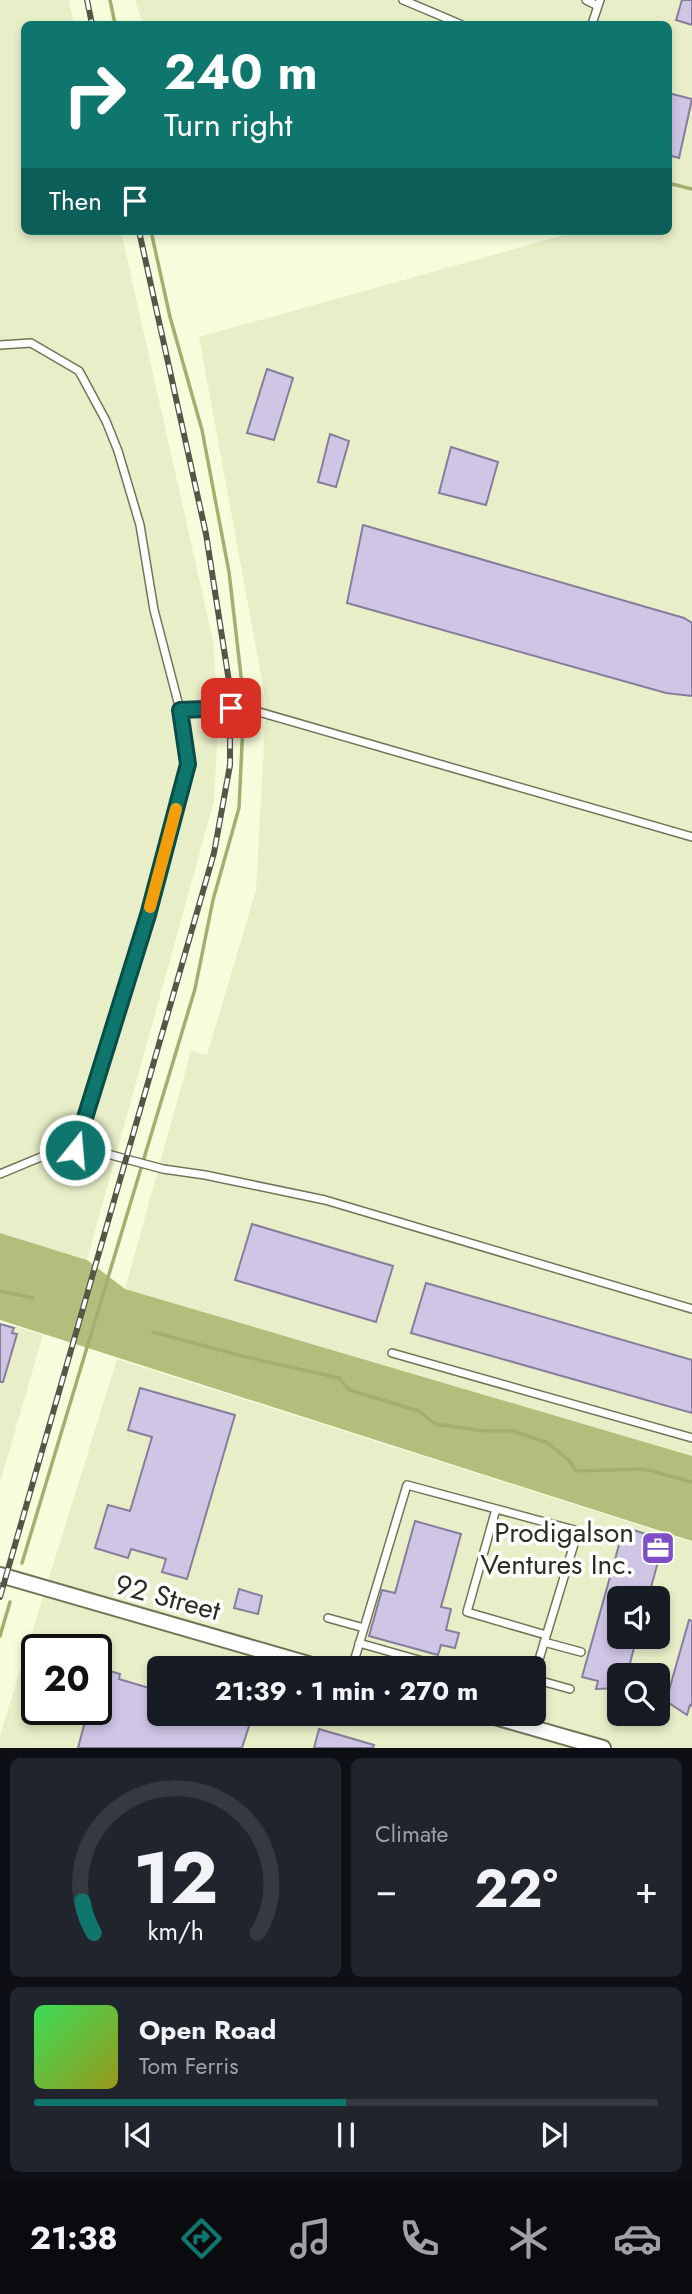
<!DOCTYPE html>
<meta charset="utf-8">
<style>
body{margin:0;font-family:Jost,sans-serif;background:#20242c;color:#f1f3f6;height:100vh;display:flex;flex-direction:column;font-size:26px;white-space:nowrap}
*{box-sizing:border-box;margin:0}
p{font-size:23px;color:#9ea1a6}
.icon{flex:none;width:38px;height:38px;fill:none;stroke:currentColor;stroke-width:2;stroke-linecap:round;stroke-linejoin:round}
.map{position:relative;height:1748px;overflow:hidden}
.side{display:flex;flex-direction:column;gap:10px;padding:10px;background:#0d0f14;flex:1}
.side>*{flex:none}
.hud{position:absolute;left:21px;top:21px;width:651px;height:214px;border-radius:10px;box-shadow:0 4px 10px #0003;background:#0f766e;color:#fff;overflow:hidden}
.tools{position:absolute;left:607px;top:1586px;display:grid;gap:14px}
.tools a{display:grid;place-items:center;width:63px;height:63px;border-radius:10px;background:#171b24;box-shadow:0 4px 10px #0003;font-size:35px}
.speed{position:absolute;left:21px;top:1634px;display:flex;gap:14px;font-size:35px;font-weight:700;text-align:center}
.speed>*{display:grid;place-content:center;width:91px;height:91px;border-radius:50%;background:#171b24;box-shadow:0 4px 10px #0003;line-height:1}
.speed .limit{border:4px solid #111;border-radius:10px;background:#fff;color:#111}
.pin{position:absolute;display:grid;place-items:center;width:60px;height:60px;color:#fff;margin:-30px;border-radius:14px;box-shadow:0 4px 10px #0006}
.me{position:absolute;width:77px;margin:-38px;rotate:17deg;stroke-linejoin:round;filter:drop-shadow(0 0 5px #0008)}
.turn{display:flex;align-items:center;gap:24px;height:147px;padding:0 28px;font-size:32px}
.turn .icon{width:91px;height:91px;stroke-width:2.5}
.turn b{display:block;font-size:49px;line-height:60px}
.then{display:flex;align-items:center;height:66px;padding:0 28px;background:#0003;gap:14px;font-size:26px}
.big{font-size:52px;font-weight:700;line-height:1.1}
.side .widget{flex:1;display:flex;flex-direction:column;justify-content:center;gap:10px;min-width:0;padding:0 24px;border-radius:10px;background:#20242c}
.side .dial{align-items:center;gap:0}
.dial svg{height:182px;overflow:visible;fill:none;stroke:#363941;stroke-width:7;stroke-linecap:round;text-anchor:middle}
.dial text{fill:#f1f3f6;stroke:none}
.song{display:flex;align-items:center;gap:21px}
.cover{width:84px;height:84px;border-radius:10px;background:linear-gradient(135deg,hsl(130 70% 55%),hsl(60 70% 35%))}
.played{height:7px;border-radius:4px;background:linear-gradient(90deg,#0f766e 50%,#363941 50%)}
.keys{display:flex;justify-content:space-around;direction:ltr}
.heat{display:flex;justify-content:space-between;align-items:center;font-size:38px;direction:ltr}
.side .tiles{flex:1;display:grid;gap:10px;grid-template-columns:1fr 1fr}
.widget:last-child{grid-column:span 2}
.trip{position:absolute;left:147px;top:1656px;width:399px;height:70px;border-radius:10px;background:#171b24;box-shadow:0 4px 10px #0003;font-weight:700;line-height:70px;text-align:center}
.dock{display:flex;height:112px;justify-content:space-around;align-items:center;background:#090b0e;color:#9ea1a6}
.dock .icon{width:49px;height:49px}
.dock .on{color:#0f766e}
.dock b{font-size:32px;color:#f1f3f6}
.map>svg:first-child{display:block}
.built{fill:#e8efc8;fill-rule:evenodd}
.forest{fill:#b3be7d}
.lines{fill:none;stroke-linecap:round;stroke-linejoin:round}
.stream{stroke:#a4ae6e;stroke-width:3.5}
.building{fill:#cfc6e5;stroke:#867e9a;stroke-width:2}
.service-casing{stroke:#707558;stroke-width:10}
.minor-casing{stroke:#707558;stroke-width:18}
.service{stroke:#fff;stroke-width:7}
.minor{stroke:#fff;stroke-width:14}
.rail-casing{stroke:#545746;stroke-width:6}
.rail{stroke:#fff;stroke-width:3.5;stroke-dasharray:10;stroke-linecap:butt}
.route-casing{stroke:#0a4d48;stroke-width:18}
.route{stroke:#0f766e;stroke-width:12}
.slow{stroke:#f59e0b;stroke-width:12}
.labels{text-anchor:middle;stroke-width:7;stroke-linejoin:round;paint-order:stroke}
.poi-label{font-size:28px;fill:#2c2e21;stroke:#fff;text-anchor:end}
.street-label{font-size:28px;fill:#2c2e21;stroke:#fff}
</style>
<div class="map">
<svg width="692" height="1748" viewBox="0 0 692 1748">
<rect width="100%" height="100%" fill="#f7fddc"/>
<path class="built" d="M 0,0 L 69,0 L 74,24 L 24,24 L 24,231 L 121,231 L 214,645 L 218,727 L 214,801 L 87,1260 L 0,1233 Z
M 135,0 L 692,0 L 692,1456 L 125,1289 L 191,1051 L 207,1055 L 256,890 L 266,703 L 199,337 L 561,236 L 562,231 L 668,231 L 668,24 L 143,24 Z
M 0,1322 L 43,1335 L 0,1483 Z
M 117,1359 L 692,1542 L 692,1748 L 0,1748 L 0,1735 ZM 620,1598 L 658,1598 L 658,1636 L 620,1636 ZM 37,1650 L 96,1650 L 96,1710 L 37,1710 ZM 159,1668 L 534,1668 L 534,1713 L 159,1713 ZM 620,1675 L 658,1675 L 658,1713 L 620,1713 Z"/>
<path class="forest" d="M 0,1233 L 87,1260 L 125,1289 L 692,1456 L 692,1541 L 0,1320 Z"/>
<g class="lines">
<path class="stream" d="M 110,0 L 115,24
M 668,183 L 692,189
M 0,1291 L 33,1298
M 153,1332 L 246,1357 L 339,1378 L 349,1390 L 419,1411 L 435,1424 L 484,1431 L 513,1431 L 548,1443 L 570,1461 L 576,1471 L 644,1469 L 692,1482
M 22,1563 L 195,989 L 213,900 L 239,808 L 244,702 L 229,572 L 202,430 L 170,317 L 151,231
M 0,1636 L 10,1602"/>
</g>
<path class="building" d="M 682,0 L 692,0 L 692,25 L 676,20 Z
M 668,93 L 692,99 L 679,158 L 668,155 Z
M 267,369 L 293,378 L 274,440 L 247,433 Z
M 330,434 L 349,441 L 336,487 L 318,482 Z
M 451,447 L 498,462 L 486,505 L 439,493 Z
M 363,525 L 684,618 L 692,623 L 692,696 L 666,693 L 347,603 Z
M 252,1224 L 393,1266 L 376,1322 L 235,1280 Z
M 426,1283 L 692,1360 L 692,1413 L 411,1333 Z
M 0,1324 L 14,1328 L 12,1333 L 17,1334 L 3,1382 L 0,1382 Z
M 140,1388 L 235,1415 L 187,1579 L 162,1572 L 166,1559 L 131,1549 L 128,1558 L 95,1548 L 108,1505 L 130,1511 L 152,1437 L 128,1430 Z
M 415,1521 L 461,1534 L 441,1607 L 451,1609 L 446,1630 L 459,1633 L 455,1648 L 441,1645 L 438,1655 L 369,1636 L 382,1590 L 395,1593 Z
M 624,1527 L 664,1540 L 648,1598 L 620,1598 L 620,1636 L 637,1636 L 627,1675 L 620,1675 L 620,1688 L 596,1689 L 598,1681 L 582,1677 Z
M 239,1589 L 262,1596 L 258,1614 L 234,1608 Z
M 689,1620 L 692,1621 L 692,1706 L 690,1705 L 687,1715 L 666,1701 Z
M 96,1667 L 120,1674 L 119,1679 L 159,1691 L 159,1713 L 257,1713 L 249,1726 L 242,1748 L 78,1748 L 88,1710 L 96,1710 Z
M 319,1729 L 374,1745 L 373,1748 L 314,1748 Z"/>
<g class="lines">
<g class="service-casing">
<path id="service" d="M 403,0 L 460,24
M 586,0 L 598,6
M 593,21 L 600,0
M 0,345 L 31,343 L 79,371 L 106,421 L 118,451 L 140,525 L 154,610 L 180,710 L 220,707 L 252,710 L 692,837
M 75,1150 L 148,915 L 188,764 L 180,710
M 0,1174 L 53,1152 L 75,1150 L 100,1152 L 163,1169 L 205,1175 L 325,1200 L 692,1309
M 392,1353 L 692,1438
M 496,1509 L 467,1612 L 546,1635
M 328,1618 L 364,1628
M 544,1642 L 581,1652
M 359,1643 L 447,1668
M 352,1668 L 407,1485 L 578,1531 L 534,1676
M 534,1679 L 570,1689"/>
</g>
<g class="minor-casing">
<path id="minor" d="M 0,1575 L 322,1668
M 481,1713 L 603,1748"/>
</g>
<use href="#service" class="service"/>
<use href="#minor" class="minor"/>
<g class="rail-casing">
<path id="rail" d="M 87,0 L 92,24
M 0,1597 L 214,853 L 230,765 L 230,688 L 206,534 L 139,231"/>
</g>
<use href="#rail" class="rail"/>
</g>
<g class="lines">
<g class="route-casing">
<path id="route" d="M 75,1150 L 148,915 L 188,764 L 180,710 L 231,708"/>
</g>
<use href="#route" class="route"/>
<path class="slow" d="M 150,907 L 176,809"/>
</g>
<defs>
<g id="office-square" transform="scale(1.75)"><rect x="-9" y="-9" width="18" height="18" rx="4" fill="#7e4fc7" stroke="#fff"/><path d="M-6-3h4V-5.5h4V-3h4V5H-6ZM-1-4.5V-3h2v-1.5ZM-6 0V1H6V0Z" fill="#fff"/></g>
</defs>
<g fill-rule="evenodd">
<use href="#office-square" x="658" y="1548"/>
</g>
<g class="labels">
<g class="poi-label">
<text x="634" y="1542">Prodigalson<tspan x="634" dy="32">Ventures Inc.</tspan></text>
</g>
<g class="street-label">
<text transform="translate(168 1597) rotate(15)" y="10">92 Street</text>
</g>
</g>
</svg>
<div class="tools">
<a><svg class="icon" aria-label="sound" viewBox="0 0 24 24"><path d="M4 9h4l5-4v14l-5-4H4zM17 9q2 3 0 6"/></svg></a>
<a><svg class="icon" aria-label="search" viewBox="0 0 24 24"><circle cx="10" cy="10" r="6"/><path d="M15 15l6 6"/></svg></a>
</div>
<div class="speed"><div class="limit">20</div></div>
<div class="pin" style="left:231px;top:708px;background:#d93025"><svg class="icon" aria-label="arrive" viewBox="0 0 24 24"><path d="M6 21V4h12l-3 4 3 4H6"/></svg></div>
<svg class="me" style="left:75px;top:1150px" viewBox="-20 -20 40 40"><circle r="17" fill="#0f766e" stroke="#fff" stroke-width="3"/><path d="M0-11L8 9 0 5-8 9z" fill="#fff"/></svg>
<div class="trip">21:39 · 1 min · 270 m</div>
<div class="hud">
<div class="turn"><svg class="icon" aria-label="right" viewBox="0 0 24 24"><path d="M7 20v-9h11M14 6l5 5-5 5"/></svg><div><b>240 m</b>Turn right</div></div>
<div class="then">Then<svg class="icon" aria-label="arrive" viewBox="0 0 24 24"><path d="M6 21V4h12l-3 4 3 4H6"/></svg></div>
</div>
</div>
<section class="side">
<div class="tiles">
<div class="widget dial"><svg viewBox="0 0 100 80">
<path d="M14 69A42 42 0 1 1 86 69"/>
<path d="M14 69A42 42 0 0 1 9 55" stroke="#0f766e"/>
<text x="50" y="56" font-size="32" font-weight="700">12</text>
<text x="50" y="72" font-size="11">km/h</text>
</svg></div>
<div class="widget"><p>Climate</p>
<div class="heat"><a>−</a><b class="big">22°</b><a>+</a></div>
</div>
<div class="widget">
<div class="song"><i class="cover"></i><div><b>Open Road</b><p>Tom Ferris</p></div></div>
<div class="played"></div>
<div class="keys"><svg class="icon" aria-label="previous" viewBox="0 0 24 24"><path d="M18 5L8 12l10 7zM5 5v14"/></svg><svg class="icon" aria-label="pause" viewBox="0 0 24 24"><path d="M8 5v14M16 5v14"/></svg><svg class="icon" aria-label="next" viewBox="0 0 24 24"><path d="M6 5l10 7-10 7zM19 5v14"/></svg></div>
</div>
</div>
</section>
<nav class="dock">
<b>21:38</b>
<svg class="icon on" aria-label="directions" viewBox="0 0 24 24"><path d="M12 3l9 9-9 9-9-9zM9 14v-3h6M13 9l2 2-2 2"/></svg>
<svg class="icon" aria-label="music" viewBox="0 0 24 24"><path d="M9 18V5l10-2v13"/><circle cx="6" cy="18" r="3"/><circle cx="16" cy="16" r="3"/></svg>
<svg class="icon" aria-label="phone" viewBox="0 0 24 24"><path d="M5 4h4l2 5-3 2q2 4 5 5l2-3 5 2v4C11 20 4 13 5 4z"/></svg>
<svg class="icon" aria-label="climate" viewBox="0 0 24 24"><path d="M12 3v18M4 7l16 10M4 17L20 7"/></svg>
<svg class="icon" aria-label="car" viewBox="0 0 24 24"><path d="M5 17H2v-5l4-1 3-4h7l3 4 3 1v5h-3M9 17h6M6 11h13"/><circle cx="7" cy="17" r="2"/><circle cx="17" cy="17" r="2"/></svg>
</nav>
